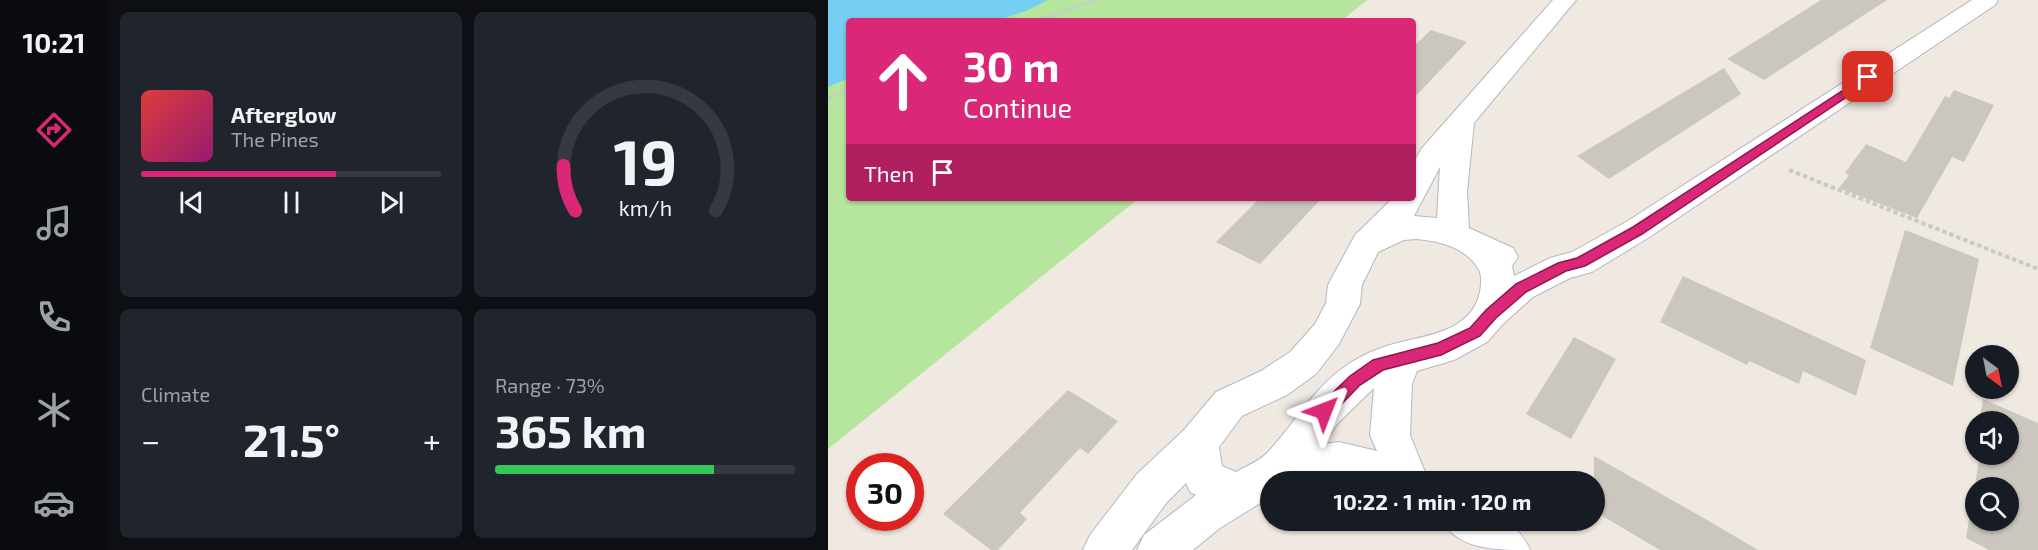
<!DOCTYPE html>
<meta charset="utf-8">
<style>
body{margin:0;font-family:"Exo 2",sans-serif;background:#20242c;color:#f1f3f6;height:100vh;display:flex;flex-direction:column;font-size:22px;white-space:nowrap}
*{box-sizing:border-box;margin:0}
p{font-size:20px;color:#9ea1a6}
.icon{flex:none;width:33px;height:33px;fill:none;stroke:currentColor;stroke-width:2;stroke-linecap:round;stroke-linejoin:round}
.map{position:relative;flex:1;overflow:hidden}
.details{display:flex;flex-direction:column;gap:12px;padding:12px;background:#0d0f14;width:720px}
.details>*{flex:none}
.hud{position:absolute;left:18px;top:18px;width:570px;height:183px;border-radius:6px;box-shadow:0 2px 4px #0004;background:#db2777;color:#fff;overflow:hidden}
.needle{width:39px;rotate:148deg}
.fabs{position:absolute;left:1137px;top:345px;display:grid;gap:12px}
.fabs a{display:grid;place-items:center;width:54px;height:54px;border-radius:50%;background:#171b24;box-shadow:0 2px 4px #0004;font-size:30px}
.speed{position:absolute;left:18px;top:453px;display:flex;gap:12px;font-size:30px;font-weight:700;text-align:center}
.speed>*{display:grid;place-content:center;width:78px;height:78px;border-radius:50%;background:#171b24;box-shadow:0 2px 4px #0004;line-height:1}
.speed .limit{border:9px solid #d22;background:#fff;color:#111}
.pin{position:absolute;display:grid;place-items:center;width:51px;height:51px;color:#fff;margin:-26px;border-radius:12px;box-shadow:0 3px 9px #0006}
.me{position:absolute;width:66px;margin:-33px;rotate:45deg;stroke-linejoin:round;filter:drop-shadow(0 0 4px #0008)}
.turn{display:flex;align-items:center;gap:21px;height:126px;padding:0 18px;font-size:27px}
.turn .icon{width:78px;height:78px;stroke-width:2.5}
.turn b{display:block;font-size:42px;line-height:51px}
.then{display:flex;align-items:center;height:57px;padding:0 18px;background:#0003;gap:12px;font-size:22px}
.big{font-size:45px;font-weight:700;line-height:1.1}
.details .tile{flex:1;display:flex;flex-direction:column;justify-content:center;gap:9px;min-width:0;padding:0 21px;border-radius:9px;background:#20242c}
.details .dial{align-items:center;gap:0}
.dial svg{height:156px;overflow:visible;fill:none;stroke:#363941;stroke-width:7;stroke-linecap:round;text-anchor:middle}
.dial text{fill:#f1f3f6;stroke:none}
.song{display:flex;align-items:center;gap:18px}
.cover{width:72px;height:72px;border-radius:9px;background:linear-gradient(135deg,hsl(0 70% 55%),hsl(320 70% 35%))}
.played{height:6px;border-radius:3px;background:linear-gradient(90deg,#db2777 65%,#363941 65%)}
.keys{display:flex;justify-content:space-around;direction:ltr}
.heat{display:flex;justify-content:space-between;align-items:center;font-size:33px;direction:ltr}
.charge{height:9px;border-radius:4px;background:linear-gradient(90deg,#34c759 73%,#363941 0)}
.details .tiles{flex:1;display:grid;gap:12px;grid-template-columns:repeat(2,1fr)}
.trip{position:absolute;left:432px;top:471px;width:345px;height:60px;border-radius:30px;background:#171b24;box-shadow:0 2px 4px #0004;font-weight:700;line-height:60px;text-align:center}
main{display:flex;flex:1;min-height:0}
.tab-bar{display:flex;flex-direction:column;width:108px;justify-content:space-around;align-items:center;background:#090b0e;color:#9ea1a6}
.tab-bar .icon{width:42px;height:42px}
.tab-bar .current{color:#db2777}
.tab-bar b{font-size:27px;color:#f1f3f6}
.map>svg:first-child{display:block}
.green{fill:#b6e59e}
.water{fill:#75cff0}
.building{fill:#cbc7bf;fill-rule:evenodd}
.lines{fill:none;stroke-linecap:round;stroke-linejoin:round}
.street-casing{stroke:#b4b7c1;stroke-width:2}
.path-far1{stroke:#c9c9c9;stroke-width:3;stroke-dasharray:4 2;stroke-linecap:butt}
.path{stroke:#c9c9c9;stroke-width:4;stroke-dasharray:4.5 3;stroke-linecap:butt}
.street{fill:#fff;fill-rule:evenodd}
.route{fill:#db2777;stroke:#8e194d;stroke-width:1.5}
</style>
<main>
<nav class="tab-bar">
<b>10:21</b>
<svg class="icon current" aria-label="directions" viewBox="0 0 24 24"><path d="M12 3l9 9-9 9-9-9zM9 14v-3h6M13 9l2 2-2 2"/></svg>
<svg class="icon" aria-label="music" viewBox="0 0 24 24"><path d="M9 18V5l10-2v13"/><circle cx="6" cy="18" r="3"/><circle cx="16" cy="16" r="3"/></svg>
<svg class="icon" aria-label="phone" viewBox="0 0 24 24"><path d="M5 4h4l2 5-3 2q2 4 5 5l2-3 5 2v4C11 20 4 13 5 4z"/></svg>
<svg class="icon" aria-label="climate" viewBox="0 0 24 24"><path d="M12 3v18M4 7l16 10M4 17L20 7"/></svg>
<svg class="icon" aria-label="car" viewBox="0 0 24 24"><path d="M5 17H2v-5l4-1 3-4h7l3 4 3 1v5h-3M9 17h6M6 11h13"/><circle cx="7" cy="17" r="2"/><circle cx="17" cy="17" r="2"/></svg>
</nav>
<section class="details">
<div class="tiles">
<div class="tile">
<div class="song"><i class="cover"></i><div><b>Afterglow</b><p>The Pines</p></div></div>
<div class="played"></div>
<div class="keys"><svg class="icon" aria-label="previous" viewBox="0 0 24 24"><path d="M18 5L8 12l10 7zM5 5v14"/></svg><svg class="icon" aria-label="pause" viewBox="0 0 24 24"><path d="M8 5v14M16 5v14"/></svg><svg class="icon" aria-label="next" viewBox="0 0 24 24"><path d="M6 5l10 7-10 7zM19 5v14"/></svg></div>
</div>
<div class="tile dial"><svg viewBox="0 0 100 80">
<path d="M14 69A42 42 0 1 1 86 69"/>
<path d="M14 69A42 42 0 0 1 8 46" stroke="#db2777"/>
<text x="50" y="56" font-size="32" font-weight="700">19</text>
<text x="50" y="72" font-size="11">km/h</text>
</svg></div>
<div class="tile"><p>Climate</p>
<div class="heat"><a>−</a><b class="big">21.5°</b><a>+</a></div>
</div>
<div class="tile"><p>Range · 73%</p><b class="big">365 km</b><div class="charge"></div></div>
</div>
</section>
<div class="map">
<svg width="1210" height="550" viewBox="0 0 1210 550">
<rect width="100%" height="100%" fill="#efe9e1"/>
<path class="green" d="M 0,0 L 539,0 L 513,21 L 21,21 L 21,198 L 311,198 L 0,449 Z"/>
<path class="water" d="M 0,0 L 220,0 L 200,10 L 168,21 L 21,21 L 21,78 L 0,87 Z"/>
<path class="building" d="M 993,0 L 1059,0 L 936,80 L 899,59 Z
M 603,30 L 639,42 L 585,99 L 585,47 Z
M 896,68 L 913,94 L 781,179 L 749,156 Z
M 1126,90 L 1166,105 L 1136,162 L 1124,157 L 1089,218 L 1011,188 L 1021,175 L 1017,173 L 1038,144 L 1078,162 L 1117,96 L 1121,98 Z
M 432,198 L 494,198 L 432,264 L 388,242 Z
M 1077,230 L 1151,259 L 1125,386 L 1042,348 Z
M 855,276 L 1038,360 L 1028,396 L 975,371 L 971,384 L 921,361 L 919,365 L 832,322 Z
M 746,337 L 788,359 L 743,439 L 698,414 Z
M 240,390 L 290,421 L 260,454 L 252,448 L 192,513 L 199,519 L 170,550 L 163,550 L 115,514 Z
M 1155,399 L 1210,423 L 1210,550 L 1161,550 L 1138,538 L 1152,454 L 1180,454 L 1180,422 L 1151,422 ZM 1148,488 L 1180,488 L 1180,520 L 1148,520 Z
M 766,456 L 874,517 L 930,550 L 832,550 L 766,511 Z"/>
<g class="lines">
<g class="street-casing">
<path id="street" d="M 725,0 L 748,0 L 646,123 L 639,191 L 641,228 L 685,248 L 690,257 L 684,266 L 686,276 L 722,258 L 744,252 L 798,222 L 1144,0 L 1170,0 L 1167,5 L 820,238 L 764,272 L 742,278 L 705,297 L 675,324 L 659,342 L 626,360 L 589,371 L 584,384 L 582,435 L 601,482 L 442,482 L 442,497 L 392,528 L 365,550 L 309,550 L 316,535 L 368,495 L 362,492 L 358,483 L 339,502 L 304,550 L 255,550 L 262,535 L 309,474 L 356,430 L 388,392 L 433,371 L 462,352 L 487,324 L 498,303 L 500,285 L 527,235 L 565,198 L 585,198 L 585,163 L 594,148 ZM 612,167 L 609,218 L 586,216 ZM 588,239 C 612,241 639,248 651,270 C 654,275 653,286 652,292 C 644,329 604,335 573,342 C 553,347 532,355 515,368 C 484,390 465,426 439,453 C 432,461 418,466 408,472 L 394,466 L 391,447 L 414,416 L 459,395 L 488,374 L 511,344 L 532,304 L 534,285 L 550,252 L 576,240 ZM 546,388 L 542,435 L 549,451 L 511,442 L 495,444 L 510,423 Z
M 614,520 C 650,520 686,511 702,550 C 667,550 630,550 614,520 Z"/>
</g>
<path class="path-far1" d="M 208,21 L 268,0
M 0,98 L 21,90"/>
<path class="path" d="M 961,170 L 1210,269"/>
<use href="#street" class="street"/>
</g>
<path class="route" d="M 1040,74 L 1044,75 L 1044,80 L 814,234 L 757,266 L 738,271 L 698,292 L 668,318 L 652,336 L 613,355 L 555,370 L 532,385 L 502,416 L 496,418 L 491,416 L 488,411 L 491,406 L 522,376 L 545,360 L 610,343 L 642,328 L 658,310 L 688,284 L 730,263 L 749,258 L 805,227 Z"/>
</svg>
<div class="fabs">
<a><svg class="needle" viewBox="-14 -14 28 28"><path d="M0-13l5 13h-10z" fill="#e53935"/><path d="M0 13l5-13h-10z" fill="#9ea1a6"/></svg></a>
<a><svg class="icon" aria-label="sound" viewBox="0 0 24 24"><path d="M4 9h4l5-4v14l-5-4H4zM17 9q2 3 0 6"/></svg></a>
<a><svg class="icon" aria-label="search" viewBox="0 0 24 24"><circle cx="10" cy="10" r="6"/><path d="M15 15l6 6"/></svg></a>
</div>
<div class="speed"><div class="limit">30</div></div>
<div class="pin" style="left:1040px;top:77px;background:#d93025"><svg class="icon" aria-label="arrive" viewBox="0 0 24 24"><path d="M6 21V4h12l-3 4 3 4H6"/></svg></div>
<svg class="me" style="left:496px;top:411px" viewBox="-20 -20 40 40"><path d="M0-17L14 15 0 8-14 15z" fill="#db2777" stroke="#fff" stroke-width="4"/></svg>
<div class="trip">10:22 · 1 min · 120 m</div>
<div class="hud">
<div class="turn"><svg class="icon" aria-label="ahead" viewBox="0 0 24 24"><path d="M12 20V5M6 11l6-6 6 6"/></svg><div><b>30 m</b>Continue</div></div>
<div class="then">Then<svg class="icon" aria-label="arrive" viewBox="0 0 24 24"><path d="M6 21V4h12l-3 4 3 4H6"/></svg></div>
</div>
</div>
</main>
